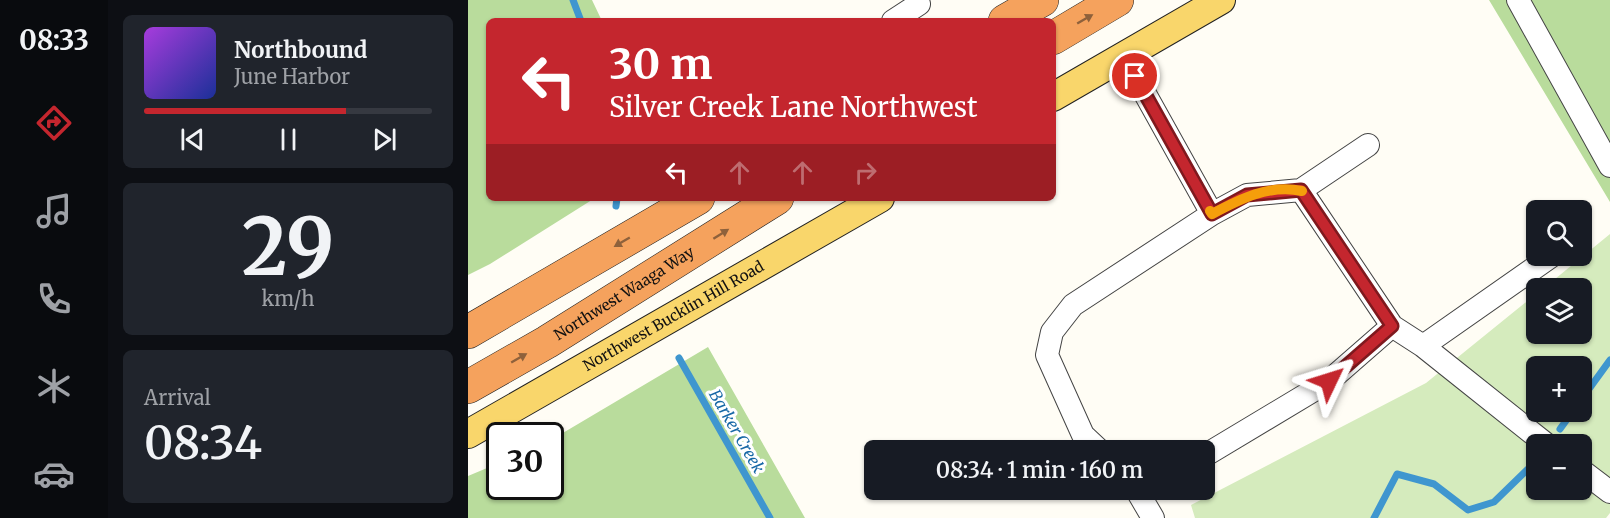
<!DOCTYPE html>
<meta charset="utf-8">
<style>
body{margin:0;font-family:Merriweather,serif;background:#20242c;color:#f1f3f6;height:100vh;display:flex;flex-direction:column;font-size:22px;white-space:nowrap}
*{box-sizing:border-box;margin:0}
p{font-size:20px;color:#9ea1a6}
.icon{flex:none;width:33px;height:33px;fill:none;stroke:currentColor;stroke-width:2;stroke-linecap:round;stroke-linejoin:round}
.map{position:relative;flex:1;overflow:hidden}
.drawer{display:flex;flex-direction:column;gap:15px;padding:15px;background:#0d0f14;width:360px}
.drawer>*{flex:none}
.hud{position:absolute;left:18px;top:18px;width:570px;height:183px;border-radius:9px;box-shadow:0 2px 4px #0004;background:#c4262e;color:#fff;overflow:hidden}
.buttons{position:absolute;left:1058px;top:200px;display:grid;gap:12px}
.buttons a{display:grid;place-items:center;width:66px;height:66px;border-radius:9px;background:#171b24;box-shadow:0 2px 4px #0004;font-size:30px}
.speed{position:absolute;left:18px;top:422px;display:flex;gap:12px;font-size:30px;font-weight:700;text-align:center}
.speed>*{display:grid;place-content:center;width:78px;height:78px;border-radius:50%;background:#171b24;box-shadow:0 2px 4px #0004;line-height:1}
.speed .limit{border:3px solid #111;border-radius:9px;background:#fff;color:#111}
.pin{position:absolute;display:grid;place-items:center;width:51px;height:51px;color:#fff;margin:-26px;border:3px solid #fff;border-radius:50%;box-shadow:0 2px 6px #0007}
.me{position:absolute;width:66px;margin:-33px;rotate:49deg;stroke-linejoin:round;filter:drop-shadow(0 0 4px #0008)}
.turn{display:flex;align-items:center;gap:21px;height:126px;padding:0 24px;font-size:27px}
.turn .icon{width:78px;height:78px;stroke-width:2.5}
.turn b{display:block;font-size:42px;line-height:51px}
.lanes{display:flex;align-items:center;height:57px;padding:0 24px;background:#0003;justify-content:center;gap:30px;direction:ltr}
.lanes .off{opacity:.35}
.big{font-size:45px;font-weight:600;line-height:1.1}
.drawer .card{flex:1;display:flex;flex-direction:column;justify-content:center;gap:9px;min-width:0;padding:0 21px;border-radius:9px;background:#20242c}
.drawer .dial{align-items:center;gap:0}
.dial b{font-size:78px;line-height:1}
.song{display:flex;align-items:center;gap:18px}
.cover{width:72px;height:72px;border-radius:9px;background:linear-gradient(135deg,hsl(280 70% 55%),hsl(230 70% 35%))}
.played{height:6px;border-radius:3px;background:linear-gradient(90deg,#c4262e 70%,#363941 70%)}
.keys{display:flex;justify-content:space-around;direction:ltr}
.trip{position:absolute;left:396px;top:440px;width:351px;height:60px;border-radius:9px;background:#171b24;box-shadow:0 2px 4px #0004;font-weight:600;line-height:60px;text-align:center}
main{display:flex;flex:1;min-height:0}
.menu{display:flex;flex-direction:column;width:108px;justify-content:space-around;align-items:center;background:#090b0e;color:#9ea1a6}
.menu .icon{width:42px;height:42px}
.menu .on{color:#c4262e}
.menu b{font-size:27px;color:#f1f3f6}
.map>svg:first-child{display:block}
.green{fill:#d5ebbd;fill-rule:evenodd}
.forest{fill:#b9dc9c}
.lines{fill:none;stroke-linecap:round;stroke-linejoin:round}
.stream{stroke:#3f96cf;stroke-width:7}
.minor-casing{stroke:#444;stroke-width:24}
.major-casing{stroke:#222;stroke-width:30}
.highway-casing{stroke:#222;stroke-width:34}
.minor{stroke:#fff;stroke-width:22}
.major{stroke:#f9d66b;stroke-width:28}
.highway{stroke:#f5a25d;stroke-width:33}
.oneway{fill:#8e613b}
.route-casing{stroke:#7f191e;stroke-width:15}
.route{stroke:#c4262e;stroke-width:10}
.slow{stroke:#f59e0b;stroke-width:10}
.labels{text-anchor:middle;stroke-width:6;stroke-linejoin:round;paint-order:stroke}
.street-label{font-size:15px;fill:#111;stroke:#fff}
.water-label{font-size:16px;font-style:italic;fill:#1768a6;stroke:#fff}
</style>
<main>
<nav class="menu">
<b>08:33</b>
<svg class="icon on" aria-label="directions" viewBox="0 0 24 24"><path d="M12 3l9 9-9 9-9-9zM9 14v-3h6M13 9l2 2-2 2"/></svg>
<svg class="icon" aria-label="music" viewBox="0 0 24 24"><path d="M9 18V5l10-2v13"/><circle cx="6" cy="18" r="3"/><circle cx="16" cy="16" r="3"/></svg>
<svg class="icon" aria-label="phone" viewBox="0 0 24 24"><path d="M5 4h4l2 5-3 2q2 4 5 5l2-3 5 2v4C11 20 4 13 5 4z"/></svg>
<svg class="icon" aria-label="climate" viewBox="0 0 24 24"><path d="M12 3v18M4 7l16 10M4 17L20 7"/></svg>
<svg class="icon" aria-label="car" viewBox="0 0 24 24"><path d="M5 17H2v-5l4-1 3-4h7l3 4 3 1v5h-3M9 17h6M6 11h13"/><circle cx="7" cy="17" r="2"/><circle cx="17" cy="17" r="2"/></svg>
</nav>
<section class="drawer">
<div class="card">
<div class="song"><i class="cover"></i><div><b>Northbound</b><p>June Harbor</p></div></div>
<div class="played"></div>
<div class="keys"><svg class="icon" aria-label="previous" viewBox="0 0 24 24"><path d="M18 5L8 12l10 7zM5 5v14"/></svg><svg class="icon" aria-label="pause" viewBox="0 0 24 24"><path d="M8 5v14M16 5v14"/></svg><svg class="icon" aria-label="next" viewBox="0 0 24 24"><path d="M6 5l10 7-10 7zM19 5v14"/></svg></div>
</div>
<div class="card dial"><b>29</b><p>km/h</p></div>
<div class="card"><p>Arrival</p><b class="big">08:34</b></div>
</section>
<div class="map">
<svg width="1142" height="518" viewBox="0 0 1142 518">
<rect width="100%" height="100%" fill="#fffdf5"/>
<path class="green" d="M 1142,234 L 1142,513 L 1138,518 L 727,518 L 723,505 L 958,383 L 1068,294 L 1068,333 L 1113,333 L 1113,288 L 1076,288 ZM 1068,366 L 1113,366 L 1113,411 L 1068,411 ZM 1068,444 L 1113,444 L 1113,489 L 1068,489 Z"/>
<path class="forest" d="M 0,0 L 124,0 L 134,21 L 21,21 L 21,198 L 127,198 L 22,264 L 0,275 Z
M 1021,0 L 1142,0 L 1142,202 Z
M 240,347 L 337,518 L 0,518 L 0,476 L 31,463 L 32,486 L 82,486 L 83,440 Z"/>
<g class="lines">
<path class="stream" d="M 105,0 L 113,21
M 148,206 L 149,198
M 211,358 L 302,518
M 1113,400 L 1142,360
M 1092,429 L 1105,411
M 906,518 L 929,474 L 966,484 L 1000,510 L 1026,502 L 1063,466"/>
<g class="minor-casing">
<path id="minor" d="M 1050,0 L 1142,166
M 425,21 L 451,4
M 656,56 L 744,214
M 833,190 L 900,145
M 955,346 L 1085,255
M 631,450 L 615,435 L 579,355 L 584,332 L 605,305 L 744,214 L 779,195 L 833,190 L 924,326 L 955,346 L 1078,444
M 736,456 L 861,381 L 924,326
M 1113,470 L 1142,492
M 668,489 L 685,518"/>
</g>
<g class="major-casing">
<g id="major">
<path d="M 585,97 L 753,0"/>
<path id="s1" d="M 0,434 L 412,198"/>
</g>
</g>
<g class="highway-casing">
<g id="highway">
<path d="M 537,21 L 574,0"/>
<path d="M 585,38 L 649,0"/>
<path d="M 0,332 L 230,198"/>
<path id="s2" d="M 0,387 L 79,342 L 309,198"/>
</g>
</g>
<use href="#minor" class="minor"/>
<use href="#major" class="major"/>
<use href="#highway" class="highway"/>
</g>
<defs><path id="oneway-solid" d="M-6-.8H1V-3.2L6.5 0L1 3.2V.8H-6Z" transform="scale(1.5)"/></defs>
<g class="oneway">
<use href="#oneway-solid" transform="translate(617 19) rotate(-30)"/>
<use href="#oneway-solid" transform="translate(253 234) rotate(-32)"/>
<use href="#oneway-solid" transform="translate(154 242) rotate(150)"/>
<use href="#oneway-solid" transform="translate(51 358) rotate(-30)"/>
</g>
<g class="lines">
<g class="route-casing">
<path id="route" d="M 667,76 L 744,214 L 779,195 L 833,190 L 924,326 L 861,381"/>
</g>
<use href="#route" class="route"/>
<path class="slow" d="M 742,211 L 744,214 C 772,199 801,184 834,191"/>
</g>
<g class="labels">
<g class="street-label">
<text dy="5" stroke="none"><textPath href="#s2" startOffset="182">Northwest Waaga Way</textPath></text>
<text dy="5" stroke="none"><textPath href="#s1" startOffset="237">Northwest Bucklin Hill Road</textPath></text>
</g>
<g class="water-label">
<text transform="translate(269 431) rotate(60)" y="6">Barker Creek</text>
</g>
</g>
</svg>
<div class="buttons">
<a><svg class="icon" aria-label="search" viewBox="0 0 24 24"><circle cx="10" cy="10" r="6"/><path d="M15 15l6 6"/></svg></a>
<a><svg class="icon" aria-label="layers" viewBox="0 0 24 24"><path d="M12 4l9 5-9 5-9-5zM3 14l9 5 9-5"/></svg></a>
<a>+</a>
<a>−</a>
</div>
<div class="speed"><div class="limit">30</div></div>
<div class="pin" style="left:667px;top:76px;background:#d93025"><svg class="icon" aria-label="arrive" viewBox="0 0 24 24"><path d="M6 21V4h12l-3 4 3 4H6"/></svg></div>
<svg class="me" style="left:861px;top:381px" viewBox="-20 -20 40 40"><path d="M0-17L14 15 0 8-14 15z" fill="#c4262e" stroke="#fff" stroke-width="4"/></svg>
<div class="trip">08:34 · 1 min · 160 m</div>
<div class="hud">
<div class="turn"><svg class="icon" aria-label="left" viewBox="0 0 24 24"><path d="M17 20v-9H6M10 6l-5 5 5 5"/></svg><div><b>30 m</b>Silver Creek Lane Northwest</div></div>
<div class="lanes"><svg class="icon" aria-label="left" viewBox="0 0 24 24"><path d="M17 20v-9H6M10 6l-5 5 5 5"/></svg><svg class="icon off" aria-label="ahead" viewBox="0 0 24 24"><path d="M12 20V5M6 11l6-6 6 6"/></svg><svg class="icon off" aria-label="ahead" viewBox="0 0 24 24"><path d="M12 20V5M6 11l6-6 6 6"/></svg><svg class="icon off" aria-label="right" viewBox="0 0 24 24"><path d="M7 20v-9h11M14 6l5 5-5 5"/></svg></div>
</div>
</div>
</main>
